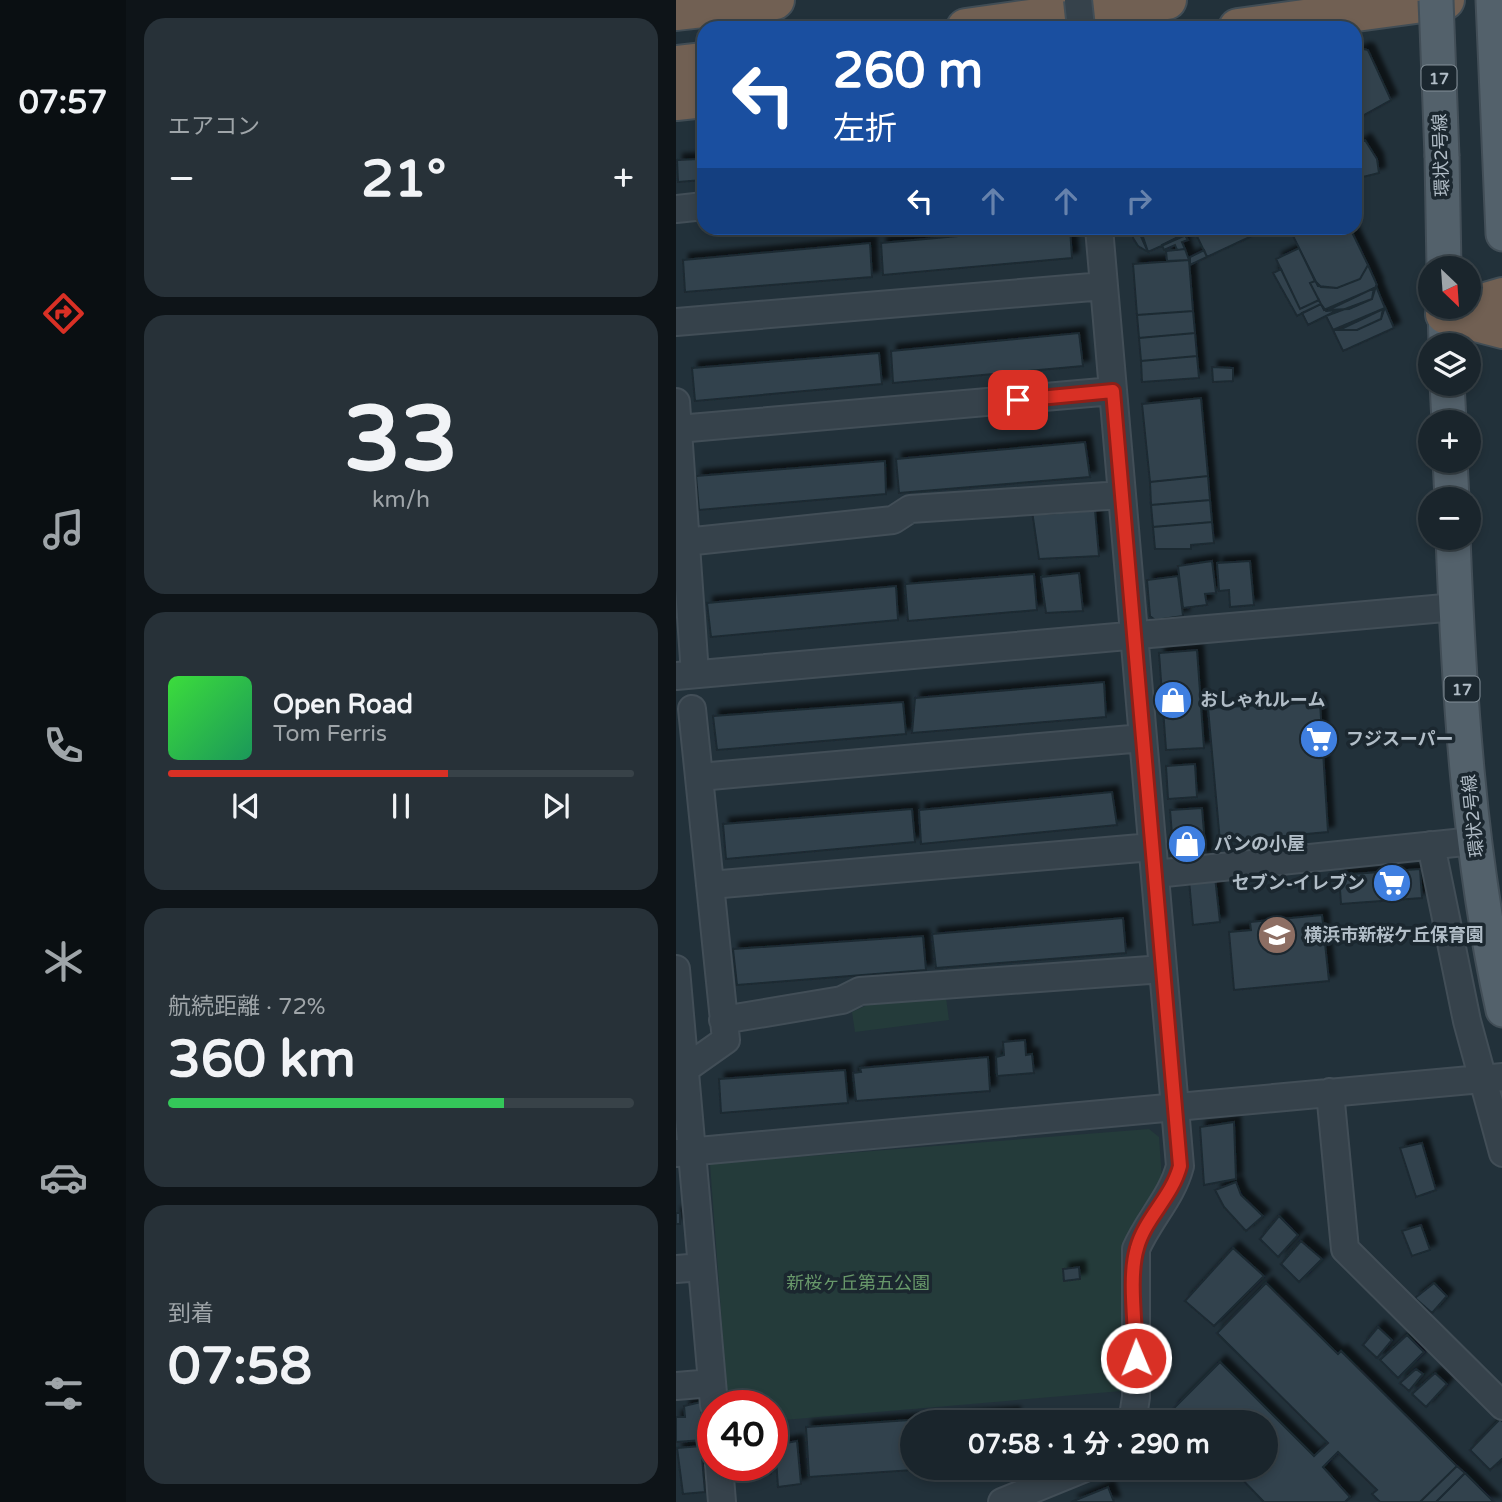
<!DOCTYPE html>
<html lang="ja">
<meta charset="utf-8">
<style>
body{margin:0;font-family:"Varela Round","Noto Sans JP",sans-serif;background:#273138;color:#f1f3f6;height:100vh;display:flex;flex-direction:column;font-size:26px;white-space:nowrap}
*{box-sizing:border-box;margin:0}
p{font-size:23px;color:#9fa5a9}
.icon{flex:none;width:38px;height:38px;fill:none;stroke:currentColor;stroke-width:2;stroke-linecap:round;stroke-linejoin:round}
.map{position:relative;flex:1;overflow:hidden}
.side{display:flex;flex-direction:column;gap:18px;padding:18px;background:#0e1418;width:550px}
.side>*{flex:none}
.guide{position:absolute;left:21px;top:21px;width:665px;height:214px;border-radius:21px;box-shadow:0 4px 10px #0003,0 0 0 2px #384248;background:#1a4fa0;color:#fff;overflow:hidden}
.needle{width:46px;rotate:155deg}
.tools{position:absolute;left:742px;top:256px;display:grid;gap:14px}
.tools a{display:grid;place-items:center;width:63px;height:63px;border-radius:50%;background:#1a252c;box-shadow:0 4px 10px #0003,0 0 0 2px #384248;font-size:35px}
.speed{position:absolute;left:21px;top:1390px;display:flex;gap:14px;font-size:35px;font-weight:700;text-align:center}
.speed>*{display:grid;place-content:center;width:91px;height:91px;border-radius:50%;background:#1a252c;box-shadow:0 4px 10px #0003,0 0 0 2px #384248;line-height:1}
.speed .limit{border:10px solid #d22;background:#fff;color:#111}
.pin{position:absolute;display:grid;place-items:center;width:60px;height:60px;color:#fff;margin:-30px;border-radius:14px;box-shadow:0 4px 10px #0006}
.me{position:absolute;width:77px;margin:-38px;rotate:359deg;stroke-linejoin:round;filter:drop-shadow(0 0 5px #0008)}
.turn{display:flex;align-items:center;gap:24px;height:147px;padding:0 21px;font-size:32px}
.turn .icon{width:91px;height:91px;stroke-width:2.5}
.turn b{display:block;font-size:49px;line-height:60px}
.lanes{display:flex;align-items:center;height:66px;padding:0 21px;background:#0003;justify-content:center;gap:35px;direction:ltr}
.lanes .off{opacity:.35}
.big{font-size:52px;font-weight:700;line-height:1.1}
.side .tile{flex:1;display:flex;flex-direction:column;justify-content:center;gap:10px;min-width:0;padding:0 24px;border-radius:21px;background:#273138}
.side .dial{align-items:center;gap:0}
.dial b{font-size:91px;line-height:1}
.song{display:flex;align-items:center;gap:21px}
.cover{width:84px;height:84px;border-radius:10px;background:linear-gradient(135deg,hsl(120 70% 55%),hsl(150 70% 35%))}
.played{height:7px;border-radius:4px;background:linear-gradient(90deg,#d93025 60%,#384248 60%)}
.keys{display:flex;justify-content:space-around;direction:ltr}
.heat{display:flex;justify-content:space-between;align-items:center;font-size:38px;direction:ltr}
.charge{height:10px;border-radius:5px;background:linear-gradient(90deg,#34c759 72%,#384248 0)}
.trip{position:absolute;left:224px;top:1410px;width:378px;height:70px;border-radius:35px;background:#1a252c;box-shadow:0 4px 10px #0003,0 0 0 2px #384248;font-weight:700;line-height:70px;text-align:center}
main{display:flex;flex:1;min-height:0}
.menu{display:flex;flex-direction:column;width:126px;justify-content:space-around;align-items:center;background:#0a0f12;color:#9fa5a9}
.menu .icon{width:49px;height:49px}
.menu .on{color:#d93025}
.menu b{font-size:32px;color:#f1f3f6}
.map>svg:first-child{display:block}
.green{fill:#243b3a}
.building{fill:#31434e;stroke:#1d2931;stroke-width:2;filter:url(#shadow)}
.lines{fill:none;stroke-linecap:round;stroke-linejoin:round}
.minor-casing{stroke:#424e57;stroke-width:30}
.major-casing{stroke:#424e57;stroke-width:37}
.highway-casing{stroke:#414d55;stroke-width:42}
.minor{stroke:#36424b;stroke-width:26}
.major{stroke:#53616b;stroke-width:33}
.highway{stroke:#716053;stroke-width:38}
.minor-bridge-casing{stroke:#424e57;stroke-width:30;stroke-linecap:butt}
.major-bridge-casing{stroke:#424e57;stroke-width:37;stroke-linecap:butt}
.minor-bridge{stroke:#36424b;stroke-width:26}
.major-bridge{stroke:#53616b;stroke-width:33}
.route-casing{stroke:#8d1f18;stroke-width:18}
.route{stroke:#d93025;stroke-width:12}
.labels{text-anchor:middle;stroke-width:7;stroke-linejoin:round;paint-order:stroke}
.shield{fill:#1b272f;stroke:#849099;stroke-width:2}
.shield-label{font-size:16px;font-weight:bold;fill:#b1bdc7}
.street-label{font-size:18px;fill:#b1bdc7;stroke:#1b272f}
.poi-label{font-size:18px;font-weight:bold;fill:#b1bdc7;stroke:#1b272f;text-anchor:start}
.park-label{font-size:18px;fill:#68986a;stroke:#1b272f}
</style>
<main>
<nav class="menu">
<b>07:57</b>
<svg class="icon on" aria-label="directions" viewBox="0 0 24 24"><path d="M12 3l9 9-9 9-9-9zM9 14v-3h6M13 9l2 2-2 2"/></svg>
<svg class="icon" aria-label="music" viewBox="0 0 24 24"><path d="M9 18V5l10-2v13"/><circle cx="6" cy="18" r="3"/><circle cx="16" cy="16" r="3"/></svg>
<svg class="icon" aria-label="phone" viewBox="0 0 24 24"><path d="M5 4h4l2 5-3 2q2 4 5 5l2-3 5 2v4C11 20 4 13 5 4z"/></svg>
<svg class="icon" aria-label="climate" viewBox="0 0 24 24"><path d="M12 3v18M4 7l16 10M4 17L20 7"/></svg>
<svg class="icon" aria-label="car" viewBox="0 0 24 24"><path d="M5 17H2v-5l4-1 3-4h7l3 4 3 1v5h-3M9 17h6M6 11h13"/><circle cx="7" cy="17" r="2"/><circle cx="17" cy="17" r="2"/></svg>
<svg class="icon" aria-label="filters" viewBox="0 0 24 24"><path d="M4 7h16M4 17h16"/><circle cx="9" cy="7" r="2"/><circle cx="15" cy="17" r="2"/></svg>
</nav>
<section class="side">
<div class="tile"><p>エアコン</p>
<div class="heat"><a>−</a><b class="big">21°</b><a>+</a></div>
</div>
<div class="tile dial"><b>33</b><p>km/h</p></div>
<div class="tile">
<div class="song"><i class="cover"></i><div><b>Open Road</b><p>Tom Ferris</p></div></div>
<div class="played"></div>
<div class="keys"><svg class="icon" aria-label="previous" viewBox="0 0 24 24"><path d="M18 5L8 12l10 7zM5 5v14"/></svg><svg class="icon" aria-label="pause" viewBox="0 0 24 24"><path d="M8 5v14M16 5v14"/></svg><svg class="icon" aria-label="next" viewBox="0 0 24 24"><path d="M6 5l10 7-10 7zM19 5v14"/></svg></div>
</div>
<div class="tile"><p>航続距離 · 72%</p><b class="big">360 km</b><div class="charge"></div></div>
<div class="tile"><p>到着</p><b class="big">07:58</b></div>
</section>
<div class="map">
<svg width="827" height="1502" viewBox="0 0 827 1502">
<defs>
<filter id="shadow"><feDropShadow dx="6" dy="-6" stdDeviation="2" flood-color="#0009"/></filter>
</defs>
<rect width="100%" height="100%" fill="#22313a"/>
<path class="green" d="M 270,998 L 273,1020 L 179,1032 L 176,1012 L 191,1005 Z
M 473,1129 L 483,1137 L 486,1180 L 464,1211 L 452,1236 L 446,1262 L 450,1386 L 446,1391 L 96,1421 L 96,1405 L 52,1405 L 34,1164 Z"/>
<path class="building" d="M 688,49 L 692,50 L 715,100 L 679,120 L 679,53 Z
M 689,140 L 701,159 L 703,173 L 679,179 L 679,146 Z
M 24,159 L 27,180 L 2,182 L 1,160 Z
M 372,228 L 394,228 L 396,258 L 207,275 L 205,243 Z
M 464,228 L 463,232 L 472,252 L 462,246 L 457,238 L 458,228 Z
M 464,228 L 517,228 L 519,231 L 472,252 Z
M 517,228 L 593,228 L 531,257 Z
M 613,228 L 674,228 L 692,265 L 684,279 L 661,288 L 642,286 Z
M 508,234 L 512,240 L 506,242 L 509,249 L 501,250 L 499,245 L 488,250 L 486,245 Z
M 194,243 L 196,277 L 9,292 L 7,260 Z
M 623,248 L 639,281 L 634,283 L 643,300 L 624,309 L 600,259 Z
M 509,249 L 513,260 L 491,261 L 490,251 Z
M 528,250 L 531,257 L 514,265 L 514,257 Z
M 513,260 L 517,311 L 461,315 L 457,264 Z
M 692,265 L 701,285 L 699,288 L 648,310 L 634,283 L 639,281 L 645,287 L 661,288 L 684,279 Z
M 605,269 L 624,309 L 643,300 L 645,304 L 621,316 L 597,273 Z
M 700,286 L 709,308 L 657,330 L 650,316 L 696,299 Z
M 698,288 L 696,299 L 673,309 L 652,310 Z
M 645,304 L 650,311 L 662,310 L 632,325 L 626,313 Z
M 709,307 L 718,328 L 667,351 L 657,330 L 681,330 L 705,319 Z
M 707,309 L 705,319 L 681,330 L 663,330 Z
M 517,311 L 519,333 L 463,338 L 461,315 Z
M 403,333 L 407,366 L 217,383 L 215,351 Z
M 519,333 L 521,356 L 465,361 L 463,338 Z
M 203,353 L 206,384 L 19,401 L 16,368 Z
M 521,356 L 523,378 L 466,382 L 465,361 Z
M 536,367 L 557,368 L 557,381 L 537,382 Z
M 525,398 L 532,476 L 474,482 L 466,404 Z
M 409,442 L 414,477 L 223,493 L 220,459 Z
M 209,461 L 210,494 L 23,510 L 20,476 Z
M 532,476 L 534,500 L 475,505 L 474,482 Z
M 534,500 L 536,522 L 477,527 L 475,505 Z
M 419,510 L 423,556 L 363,559 L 356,511 L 371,514 Z
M 536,522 L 538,543 L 515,545 L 515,549 L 479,549 L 477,527 Z
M 536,561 L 540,593 L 529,594 L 531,605 L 507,608 L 502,566 Z
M 574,561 L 578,605 L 554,607 L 553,590 L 543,591 L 541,563 Z
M 403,573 L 407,611 L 370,613 L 365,577 Z
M 358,574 L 361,610 L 232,621 L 229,584 Z
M 502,576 L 507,616 L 479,620 L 474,616 L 471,580 Z
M 220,586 L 222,620 L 35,637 L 31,603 Z
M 521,650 L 528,748 L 490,750 L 483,653 Z
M 428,682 L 430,717 L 236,733 L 239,698 Z
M 227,702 L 230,734 L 41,750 L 37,716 Z
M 644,702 L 652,832 L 544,842 L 532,708 Z
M 519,764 L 521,797 L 492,799 L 490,766 Z
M 436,792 L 441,825 L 245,844 L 243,810 Z
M 526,808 L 530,857 L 498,860 L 494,810 Z
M 236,809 L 239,842 L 50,859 L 47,824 Z
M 744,869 L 746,898 L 665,904 L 663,875 Z
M 539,877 L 544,922 L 517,925 L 513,880 Z
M 646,915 L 653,981 L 558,990 L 553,932 L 575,930 L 574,922 Z
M 447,918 L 450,953 L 260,968 L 256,934 Z
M 247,936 L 250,970 L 61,985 L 57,949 Z
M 349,1040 L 350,1055 L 356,1054 L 358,1073 L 321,1076 L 320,1057 L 328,1055 L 327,1042 Z
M 312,1057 L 314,1091 L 180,1101 L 177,1073 L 185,1072 L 184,1068 Z
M 169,1070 L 172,1103 L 45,1113 L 43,1079 Z
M 558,1122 L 560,1179 L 528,1185 L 524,1127 Z
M 746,1143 L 760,1190 L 740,1197 L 724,1148 Z
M 560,1182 L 565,1195 L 587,1216 L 570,1231 L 548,1207 L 539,1190 Z
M 0,1213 L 4,1213 L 4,1224 L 0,1224 Z
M 603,1216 L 622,1235 L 602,1257 L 584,1239 Z
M 745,1225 L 754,1250 L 736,1256 L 726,1231 Z
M 625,1241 L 646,1259 L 623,1282 L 605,1264 Z
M 557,1248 L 588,1276 L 538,1326 L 509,1301 Z
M 403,1267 L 404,1279 L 388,1281 L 387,1269 Z
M 590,1283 L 662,1354 L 665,1351 L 781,1466 L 744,1502 L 704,1502 L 696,1494 L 701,1490 L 662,1452 L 647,1467 L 674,1497 L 669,1502 L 588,1502 L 555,1468 L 590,1468 L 590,1423 L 511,1423 L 497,1409 L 544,1362 L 638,1456 L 652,1443 L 541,1333 Z
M 758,1283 L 771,1296 L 756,1313 L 739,1298 Z
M 702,1327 L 716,1340 L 701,1358 L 687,1345 Z
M 731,1335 L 748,1352 L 722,1378 L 704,1360 Z
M 740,1369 L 747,1374 L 733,1391 L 724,1383 Z
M 759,1373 L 771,1384 L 750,1407 L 736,1394 Z
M 25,1402 L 27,1440 L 0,1442 L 0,1417 L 9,1417 L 8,1406 Z
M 338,1413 L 338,1423 L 236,1423 L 236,1468 L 267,1468 L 133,1477 L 130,1427 Z
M 824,1419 L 827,1422 L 827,1458 L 814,1470 L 794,1450 Z
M 121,1441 L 125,1484 L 102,1487 L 99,1445 Z
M 25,1446 L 29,1492 L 7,1494 L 1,1448 Z
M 63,1465 L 94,1465 L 95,1474 L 64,1479 Z
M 781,1466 L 789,1473 L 760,1502 L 744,1502 Z
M 789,1473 L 818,1502 L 760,1502 Z
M 432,1487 L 438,1502 L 395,1502 Z"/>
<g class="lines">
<g class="minor-casing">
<path id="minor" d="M 0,209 L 28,206
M 423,228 L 504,1166 C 496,1197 473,1219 460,1249 L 460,1397 L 456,1423
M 0,322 L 428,286
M 0,402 L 19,674
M 2,429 L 437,391
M 9,542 L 217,520 L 234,509 L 446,495
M 0,676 L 780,607
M 23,777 L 467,738
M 755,845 L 791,1021 L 827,1153
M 479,874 L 798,841
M 34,885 L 476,847
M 0,969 L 38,1405
M 47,1020 L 166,1000 L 184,991 L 487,969
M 9,1069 L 50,1040 L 16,709
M 654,1092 L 669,1249 L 827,1406
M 0,1153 L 827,1077
M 0,1269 L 26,1267
M 0,1386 L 36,1383
M 43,1465 L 46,1502
M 326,1502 L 409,1468"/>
</g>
<g class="major-casing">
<path id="major" d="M 817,0 L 827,234
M 766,157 L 768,268
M 769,306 L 770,345
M 771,383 L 773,422
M 774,460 L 776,499
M 777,537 C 783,695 793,856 827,1010"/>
</g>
<g class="highway-casing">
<path id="highway" d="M 0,11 L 99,0
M 290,28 L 491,0
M 562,28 L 769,0
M 0,65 L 28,62
M 0,101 L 28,98
M 769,314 L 827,297
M 769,314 L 827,329"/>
</g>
<use href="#minor" class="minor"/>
<use href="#major" class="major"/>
<use href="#highway" class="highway"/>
<g class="minor-bridge-casing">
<path id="minor-bridge" d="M 402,0 L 405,28"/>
</g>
<g class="major-bridge-casing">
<path id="major-bridge" d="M 760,0 L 766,157"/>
</g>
<use href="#minor-bridge" class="minor-bridge"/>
<use href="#major-bridge" class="major-bridge"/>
</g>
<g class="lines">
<g class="route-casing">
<path id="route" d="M 342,400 L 437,391 L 504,1166 C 496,1197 469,1218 461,1248 C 452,1278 460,1326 460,1358"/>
</g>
<use href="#route" class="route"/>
</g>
<defs>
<g id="shop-disc" transform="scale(2.0125)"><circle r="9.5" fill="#3f7fe0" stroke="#1b272f"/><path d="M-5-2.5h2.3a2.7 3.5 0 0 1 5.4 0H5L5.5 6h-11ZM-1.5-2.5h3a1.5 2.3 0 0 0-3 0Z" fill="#fff"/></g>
<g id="supermarket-disc" transform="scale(2.0125)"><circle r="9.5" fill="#3f7fe0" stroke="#1b272f"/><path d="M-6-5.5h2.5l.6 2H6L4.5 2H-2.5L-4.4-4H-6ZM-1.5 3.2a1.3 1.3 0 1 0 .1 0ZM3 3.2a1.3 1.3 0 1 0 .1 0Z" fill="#fff"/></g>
<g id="school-disc" transform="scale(2.0125)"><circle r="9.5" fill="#8d6e63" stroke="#1b272f"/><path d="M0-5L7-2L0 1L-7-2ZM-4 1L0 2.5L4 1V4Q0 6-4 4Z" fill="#fff"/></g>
</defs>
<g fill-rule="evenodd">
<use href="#shop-disc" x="497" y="700"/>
<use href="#supermarket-disc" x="643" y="739"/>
<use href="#shop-disc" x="511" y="844"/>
<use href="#supermarket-disc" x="716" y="883"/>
<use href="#school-disc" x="601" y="935"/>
</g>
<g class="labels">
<g class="shield">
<rect x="745.5" y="65.5" width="35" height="25" rx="5"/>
<rect x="768.5" y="676.5" width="35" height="25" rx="5"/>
</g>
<g class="shield-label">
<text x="763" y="84">17</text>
<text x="786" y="695">17</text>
</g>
<g class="street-label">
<text transform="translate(765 155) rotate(-92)" y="6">環状2号線</text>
<text transform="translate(797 816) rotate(-96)" y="6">環状2号線</text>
</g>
<g class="poi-label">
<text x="524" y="706">おしゃれルーム</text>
<text x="670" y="745">フジスーパー</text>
<text x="538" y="850">パンの小屋</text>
<text x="689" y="889" text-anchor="end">セブン-イレブン</text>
<text x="628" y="941">横浜市新桜ケ丘保育園</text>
</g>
<g class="park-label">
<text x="182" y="1289">新桜ヶ丘第五公園</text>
</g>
</g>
</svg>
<div class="tools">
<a><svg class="needle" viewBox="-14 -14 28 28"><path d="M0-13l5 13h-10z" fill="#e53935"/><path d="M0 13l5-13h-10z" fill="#9fa5a9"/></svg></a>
<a><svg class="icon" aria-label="layers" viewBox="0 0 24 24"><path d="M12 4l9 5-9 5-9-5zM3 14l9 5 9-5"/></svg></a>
<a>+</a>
<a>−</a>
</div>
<div class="speed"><div class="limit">40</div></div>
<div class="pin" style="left:342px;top:400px;background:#d93025"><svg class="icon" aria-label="arrive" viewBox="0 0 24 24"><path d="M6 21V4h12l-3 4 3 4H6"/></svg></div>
<svg class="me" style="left:460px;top:1358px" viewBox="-20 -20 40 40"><circle r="17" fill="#d93025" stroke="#fff" stroke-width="3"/><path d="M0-11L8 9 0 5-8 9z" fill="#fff"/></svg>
<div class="trip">07:58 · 1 分 · 290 m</div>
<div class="guide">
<div class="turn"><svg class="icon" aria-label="left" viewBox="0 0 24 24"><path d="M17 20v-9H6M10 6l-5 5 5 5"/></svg><div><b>260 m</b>左折</div></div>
<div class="lanes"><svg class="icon" aria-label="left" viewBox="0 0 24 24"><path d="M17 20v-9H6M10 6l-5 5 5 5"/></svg><svg class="icon off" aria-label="ahead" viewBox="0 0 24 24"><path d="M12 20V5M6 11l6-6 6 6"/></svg><svg class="icon off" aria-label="ahead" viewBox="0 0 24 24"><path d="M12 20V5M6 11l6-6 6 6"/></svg><svg class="icon off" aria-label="right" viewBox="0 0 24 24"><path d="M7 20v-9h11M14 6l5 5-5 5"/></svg></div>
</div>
</div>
</main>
